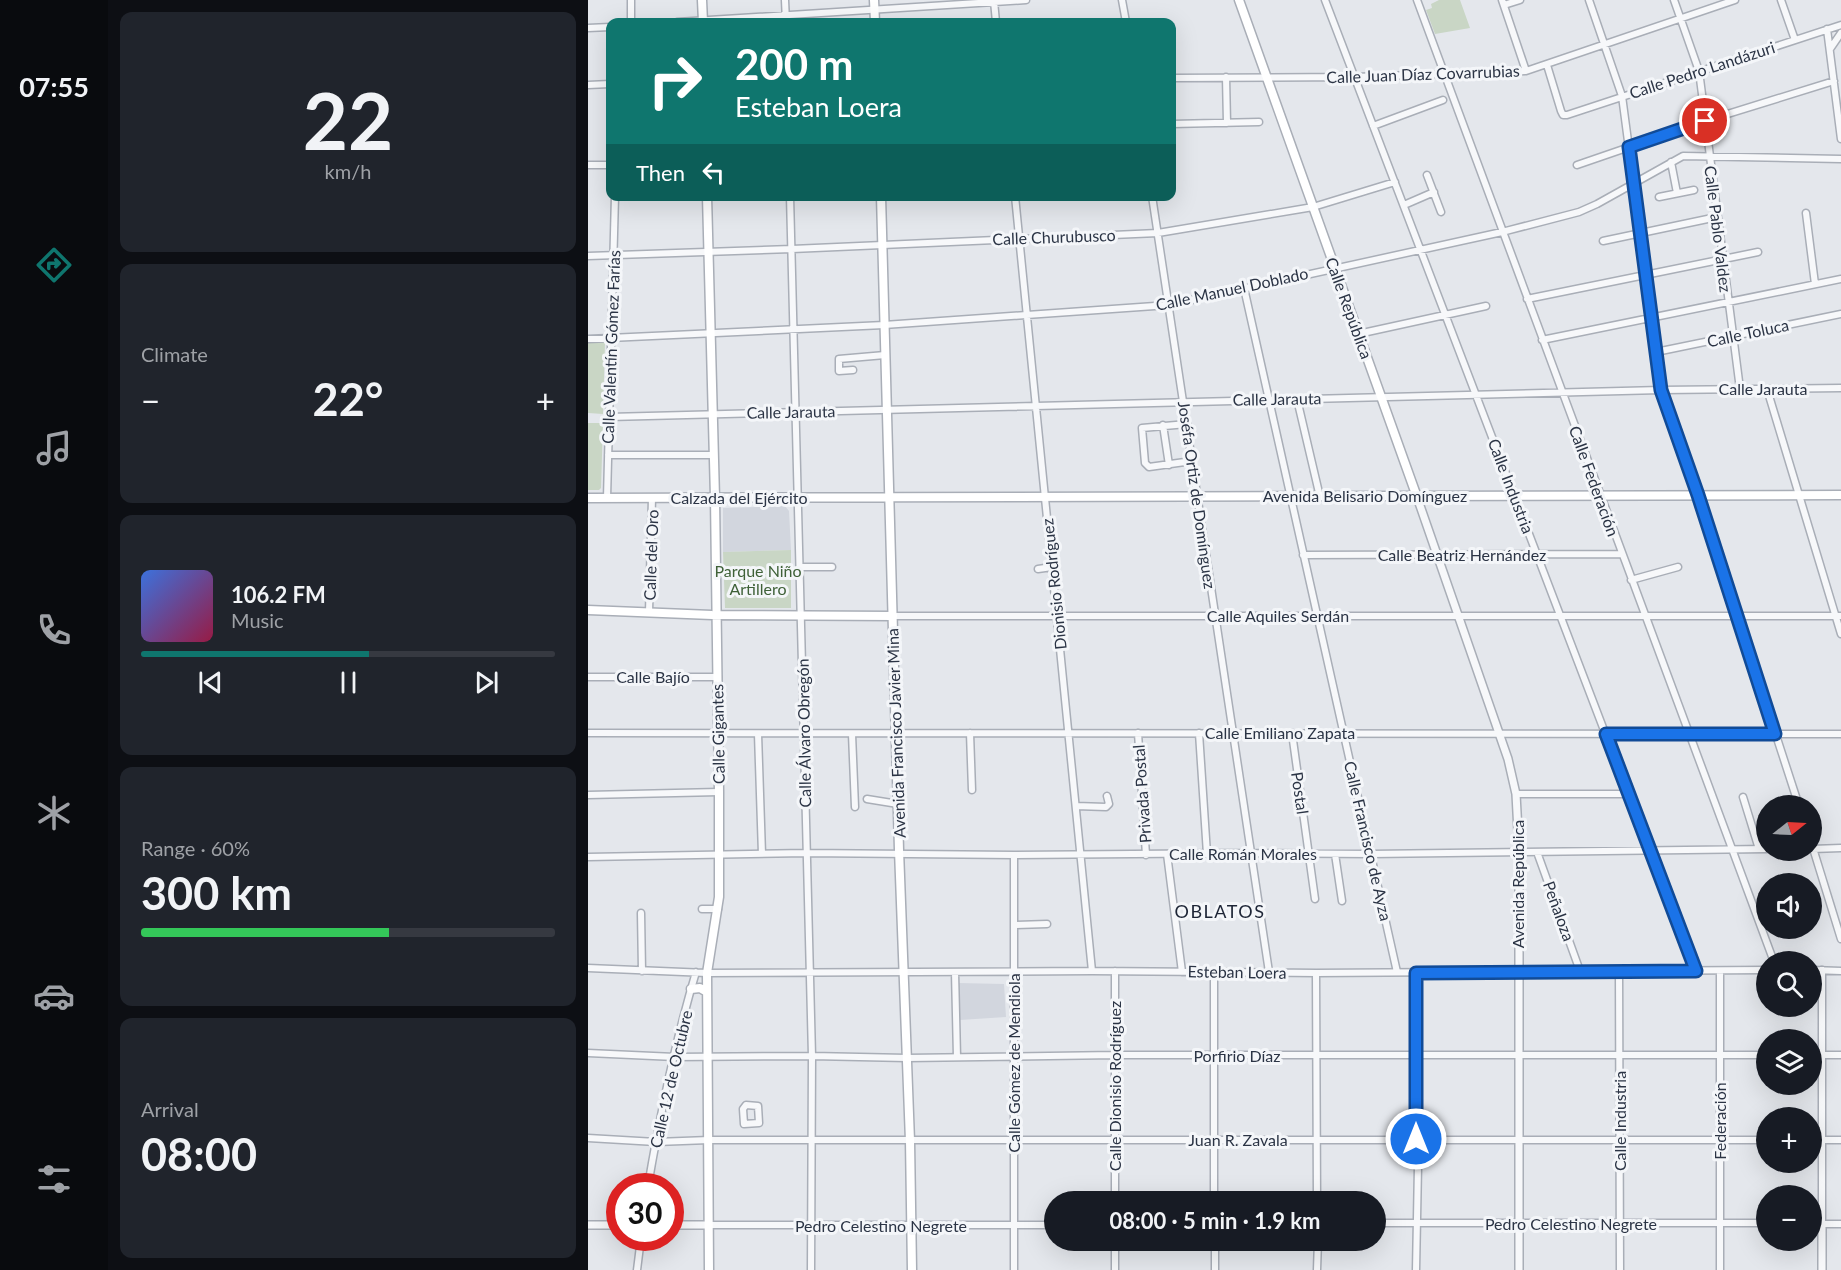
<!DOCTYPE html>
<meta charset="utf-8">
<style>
body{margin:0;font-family:Lato,sans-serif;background:#20242c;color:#f1f3f6;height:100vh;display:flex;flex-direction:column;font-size:22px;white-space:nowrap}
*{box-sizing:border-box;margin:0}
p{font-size:20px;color:#9ea1a6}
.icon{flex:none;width:33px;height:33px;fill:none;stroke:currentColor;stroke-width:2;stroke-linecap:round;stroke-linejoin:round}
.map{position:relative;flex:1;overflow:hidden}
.drawer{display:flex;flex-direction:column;gap:12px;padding:12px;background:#0d0f14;width:480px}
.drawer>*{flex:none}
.guide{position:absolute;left:18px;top:18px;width:570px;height:183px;border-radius:12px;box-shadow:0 6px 24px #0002;background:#0f766e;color:#fff;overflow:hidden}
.needle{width:39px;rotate:72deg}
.tools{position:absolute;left:1168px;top:795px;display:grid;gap:12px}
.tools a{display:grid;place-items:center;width:66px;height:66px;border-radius:50%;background:#171b24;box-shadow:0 6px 24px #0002;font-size:30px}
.speed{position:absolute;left:18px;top:1173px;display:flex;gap:12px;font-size:30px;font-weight:700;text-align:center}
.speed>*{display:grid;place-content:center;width:78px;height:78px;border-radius:50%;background:#171b24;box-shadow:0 6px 24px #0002;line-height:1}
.speed .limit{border:9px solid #d22;background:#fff;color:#111}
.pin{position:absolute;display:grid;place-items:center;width:51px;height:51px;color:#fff;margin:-26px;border:3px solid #fff;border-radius:50%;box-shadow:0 2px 6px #0007}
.me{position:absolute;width:66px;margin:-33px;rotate:0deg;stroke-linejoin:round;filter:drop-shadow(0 0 4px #0008)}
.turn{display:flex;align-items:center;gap:21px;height:126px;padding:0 30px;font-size:27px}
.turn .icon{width:78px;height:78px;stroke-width:2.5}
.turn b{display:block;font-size:42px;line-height:51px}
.then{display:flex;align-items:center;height:57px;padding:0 30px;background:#0003;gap:12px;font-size:22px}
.big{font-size:45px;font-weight:700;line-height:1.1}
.drawer .card{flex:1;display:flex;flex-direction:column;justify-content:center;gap:9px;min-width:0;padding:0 21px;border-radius:12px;background:#20242c}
.drawer .dial{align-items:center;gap:0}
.dial b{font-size:78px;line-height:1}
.song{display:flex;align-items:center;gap:18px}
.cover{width:72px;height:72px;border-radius:9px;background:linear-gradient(135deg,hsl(220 70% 55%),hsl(340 70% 35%))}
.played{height:6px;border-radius:3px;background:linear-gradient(90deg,#0f766e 55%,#363941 55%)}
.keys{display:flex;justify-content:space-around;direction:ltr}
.heat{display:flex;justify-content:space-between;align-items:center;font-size:33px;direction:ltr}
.charge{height:9px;border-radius:4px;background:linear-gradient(90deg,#34c759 60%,#363941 0)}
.trip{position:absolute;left:456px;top:1191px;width:342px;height:60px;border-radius:30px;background:#171b24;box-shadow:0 6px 24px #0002;font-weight:700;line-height:60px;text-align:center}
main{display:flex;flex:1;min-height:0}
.menu{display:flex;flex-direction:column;width:108px;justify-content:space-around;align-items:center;background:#090b0e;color:#9ea1a6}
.menu .icon{width:42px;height:42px}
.menu .active{color:#0f766e}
.menu b{font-size:27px;color:#f1f3f6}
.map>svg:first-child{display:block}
.built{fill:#d2d6de}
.green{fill:#c9d6c5}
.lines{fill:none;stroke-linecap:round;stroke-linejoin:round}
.minor-casing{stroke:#a9aeb7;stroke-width:9}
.tertiary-casing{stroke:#a9aeb7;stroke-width:10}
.secondary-casing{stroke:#a9aeb7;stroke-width:11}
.minor{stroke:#f7f8fa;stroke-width:6}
.tertiary{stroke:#f7f8fa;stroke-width:7}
.secondary{stroke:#fff;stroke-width:8}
.route-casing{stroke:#114b97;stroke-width:15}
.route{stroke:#1a73e8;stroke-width:10}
.labels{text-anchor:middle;stroke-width:6;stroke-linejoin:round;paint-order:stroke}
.street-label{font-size:16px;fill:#2b3445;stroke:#f4f6f9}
.park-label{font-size:16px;fill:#3f6138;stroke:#f4f6f9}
.neighbourhood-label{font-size:18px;letter-spacing:1.5px;fill:#1d2536;stroke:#f4f6f9}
</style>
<main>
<nav class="menu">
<b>07:55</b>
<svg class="icon active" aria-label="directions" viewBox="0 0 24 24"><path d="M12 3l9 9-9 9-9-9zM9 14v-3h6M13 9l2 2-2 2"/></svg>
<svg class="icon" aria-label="music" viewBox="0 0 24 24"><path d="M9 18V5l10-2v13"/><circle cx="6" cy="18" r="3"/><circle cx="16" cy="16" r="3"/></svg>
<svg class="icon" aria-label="phone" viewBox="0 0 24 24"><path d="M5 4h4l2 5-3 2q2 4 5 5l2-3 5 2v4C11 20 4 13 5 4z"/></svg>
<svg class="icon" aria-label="climate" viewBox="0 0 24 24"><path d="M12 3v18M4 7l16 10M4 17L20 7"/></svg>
<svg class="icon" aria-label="car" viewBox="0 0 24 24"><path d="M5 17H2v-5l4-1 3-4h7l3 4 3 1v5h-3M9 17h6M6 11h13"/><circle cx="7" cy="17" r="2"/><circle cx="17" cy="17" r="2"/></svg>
<svg class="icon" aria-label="filters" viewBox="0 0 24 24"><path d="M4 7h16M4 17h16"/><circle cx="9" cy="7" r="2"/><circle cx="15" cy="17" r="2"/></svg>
</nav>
<section class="drawer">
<div class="card dial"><b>22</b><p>km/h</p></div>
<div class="card"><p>Climate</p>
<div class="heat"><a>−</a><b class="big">22°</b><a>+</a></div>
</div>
<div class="card">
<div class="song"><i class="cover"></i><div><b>106.2 FM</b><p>Music</p></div></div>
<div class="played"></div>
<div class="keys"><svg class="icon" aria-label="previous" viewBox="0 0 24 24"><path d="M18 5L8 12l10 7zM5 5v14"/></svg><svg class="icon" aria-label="pause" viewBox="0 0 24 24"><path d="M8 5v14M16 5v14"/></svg><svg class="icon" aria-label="next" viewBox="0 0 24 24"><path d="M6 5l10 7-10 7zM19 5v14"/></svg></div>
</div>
<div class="card"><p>Range · 60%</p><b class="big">300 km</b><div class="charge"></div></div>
<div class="card"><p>Arrival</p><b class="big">08:00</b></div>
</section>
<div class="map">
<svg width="1253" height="1270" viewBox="0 0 1253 1270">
<rect width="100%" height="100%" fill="#e4e7ec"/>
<path class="built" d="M 197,506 L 201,511 L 203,550 L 135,552 L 135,508 Z
M 370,983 L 416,984 L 418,1017 L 372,1020 Z"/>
<path class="green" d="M 851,0 L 872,0 L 882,28 L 847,34 L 838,10 L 844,8 L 843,4 Z
M 0,342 L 17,342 L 15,414 L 0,413 Z
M 0,423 L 15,423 L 13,488 L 11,490 L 0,490 Z
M 203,550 L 203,608 L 137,608 L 135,552 Z"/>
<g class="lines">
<g class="minor-casing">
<path id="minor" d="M 43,0 L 43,22
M 197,0 L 198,22
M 534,0 L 538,22
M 737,0 L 1108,971
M 829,0 L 1186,962
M 914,0 L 938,71
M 1001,0 L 1034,96 L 1073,390 L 1110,495 L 1211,806
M 1086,0 L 1111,71 L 1152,389
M 1193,0 L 1207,40
M 406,1 L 408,22
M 916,5 L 932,0
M 89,22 L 438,0
M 0,28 L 22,27
M 1239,29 L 1253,139
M 1242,49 L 1253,33
M 959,65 L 973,111 L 975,115 L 979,115 L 1253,25
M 638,77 L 639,123
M 584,78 L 767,77 L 938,71 L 1147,0
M 0,85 L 22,84
M 584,124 L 671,122
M 785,126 L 855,100
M 1083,162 L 1089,193
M 0,165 L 22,165
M 989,165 L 1117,121 L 1246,81
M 839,175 L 853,212
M 202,196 L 224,1056 L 223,1270
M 427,196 L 504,971
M 564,196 L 681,972
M 1071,197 L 1106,190
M 816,205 L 846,192
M 1218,213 L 1227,284
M 1015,241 L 1129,217
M 0,256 L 204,249 L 570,233 L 725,207 L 807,182
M 656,288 L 809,972
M 939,299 L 1170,252
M 770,334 L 898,306
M 0,339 L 296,325 L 581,305 L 914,232 L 991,212 L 1009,204 L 1095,156 L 1253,159
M 954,340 L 1253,279
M 1068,352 L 1253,314
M 265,370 L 251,371 L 251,359 L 297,355
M 1179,389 L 1253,634
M 709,399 L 732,497
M 21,417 L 1073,390 L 1253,388
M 599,424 L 554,428 L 557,463 L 561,467 L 604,461
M 575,425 L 581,465
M 20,455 L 126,455
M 19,498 L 27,196
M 715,555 L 1033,554
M 212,567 L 244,567
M 450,569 L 464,567
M 1043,580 L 1090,567
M 61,612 L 64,498
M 305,616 L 1253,616
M 0,677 L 130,677
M 0,733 L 1253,734
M 382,733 L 384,790
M 550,733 L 558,855
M 611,733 L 619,854
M 704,733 L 727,899
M 170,734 L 174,854
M 264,734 L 267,807
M 928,794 L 1041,794
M 0,795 L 131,792
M 1155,797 L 1171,849
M 279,799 L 310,804
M 488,806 L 518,807 L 521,804 L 519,796
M 1224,845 L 1253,939
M 1224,849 L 1253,848
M 949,852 L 992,971
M 579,854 L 594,972
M 747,854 L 754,901
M 0,857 L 218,853 L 426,855 L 662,853 L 783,854 L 1179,849
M 114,909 L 130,909
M 53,913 L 54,971
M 426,925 L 459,924
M 0,968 L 119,973 L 504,971 L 728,973 L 1179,970
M 1224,970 L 1253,971
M 1234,970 L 1234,1224
M 527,971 L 527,1202
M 1031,971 L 1032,1270
M 1132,971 L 1132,1270
M 367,972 L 369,1057
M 626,972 L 626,1202
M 728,973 L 729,1202
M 0,1053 L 87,1057 L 224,1056 L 319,1058 L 527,1055 L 1179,1055
M 1224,1055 L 1253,1055
M 158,1105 L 170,1106 L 171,1123 L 156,1124 L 155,1109 Z
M 0,1138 L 68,1142 L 121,1140 L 1179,1140
M 1224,1140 L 1253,1140
M 60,1186 C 72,1115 87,1042 108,972
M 788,1223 L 1179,1223
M 1224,1224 L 1253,1224
M 120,1225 L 466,1225
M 627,1240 L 627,1270
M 49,1270 L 53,1238
M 426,1270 L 426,855
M 527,1270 L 527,1240
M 729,1270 L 730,1240
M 828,1270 L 830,1166 L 828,1139 L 829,973"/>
</g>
<g class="tertiary-casing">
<path id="tertiary" d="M 829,497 L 920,759 L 928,794 L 931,850 L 931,1270
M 1234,1224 L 1234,1270
M 0,1225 L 32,1225
M 82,1225 L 120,1225"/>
</g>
<g class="secondary-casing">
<path id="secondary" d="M 114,0 L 115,22
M 286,0 L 287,22
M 651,0 L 829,497
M 119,196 L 127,498 L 131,792 L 131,897 L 119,973 L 121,1270
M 293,196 L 311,850 L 322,1141 L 324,1270
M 0,498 L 1253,495
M 0,610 L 124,615 L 305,616
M 103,989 L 112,988 L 119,992"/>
</g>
<use href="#minor" class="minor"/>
<use href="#tertiary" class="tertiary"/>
<use href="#secondary" class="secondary"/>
</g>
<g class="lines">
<g class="route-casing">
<path id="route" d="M 828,1139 L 828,973 L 1108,971 L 1018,734 L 1187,734 L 1110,495 L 1073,390 L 1041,147 L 1117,121"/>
</g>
<use href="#route" class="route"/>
</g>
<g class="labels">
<g class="street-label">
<text transform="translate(1114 70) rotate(-18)" y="6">Calle Pedro Landázuri</text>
<text transform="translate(835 74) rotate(-2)" y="6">Calle Juan Díaz Covarrubias</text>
<text transform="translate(1130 229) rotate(83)" y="6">Calle Pablo Valdez</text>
<text transform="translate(466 237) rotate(-2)" y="6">Calle Churubusco</text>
<text transform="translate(644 289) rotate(-12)" y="6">Calle Manuel Doblado</text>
<text transform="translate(761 308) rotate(70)" y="6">Calle República</text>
<text transform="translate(1160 333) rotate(-12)" y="6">Calle Toluca</text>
<text transform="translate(23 347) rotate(-88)" y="6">Calle Valentín Gómez Farías</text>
<text x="1175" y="395">Calle Jarauta</text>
<text transform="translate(689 399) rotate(-1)" y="6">Calle Jarauta</text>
<text transform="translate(203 412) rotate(-1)" y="6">Calle Jarauta</text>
<text transform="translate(1006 481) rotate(70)" y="6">Calle Federación</text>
<text transform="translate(923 486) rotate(69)" y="6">Calle Industria</text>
<text transform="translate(609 495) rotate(82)" y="6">Joséfa Ortiz de Domínguez</text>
<text x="777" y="502">Avenida Belisario Domínguez</text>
<text x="151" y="504">Calzada del Ejército</text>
<text transform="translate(63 555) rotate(-88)" y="6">Calle del Oro</text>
<text x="874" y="561">Calle Beatriz Hernández</text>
<text transform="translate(466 584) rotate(-96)" y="6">Dionisio Rodríguez</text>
<text x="690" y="622">Calle Aquiles Serdán</text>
<text x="65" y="683">Calle Bajío</text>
<text transform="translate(216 733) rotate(-91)" y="6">Calle Álvaro Obregón</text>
<text transform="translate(308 733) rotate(-92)" y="6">Avenida Francisco Javier Mina</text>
<text x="692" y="739">Calle Emiliano Zapata</text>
<text transform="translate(130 734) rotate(-91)" y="6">Calle Gigantes</text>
<text transform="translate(712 793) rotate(82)" y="6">Postal</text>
<text transform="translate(554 794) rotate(-94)" y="6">Privada Postal</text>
<text transform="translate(780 841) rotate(77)" y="6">Calle Francisco de Ayza</text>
<text x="655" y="860">Calle Román Morales</text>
<text transform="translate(930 884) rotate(-90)" y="6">Avenida República</text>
<text transform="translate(971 911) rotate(70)" y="6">Peñaloza</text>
<text transform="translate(649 972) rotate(1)" y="6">Esteban Loera</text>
<text x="649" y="1062">Porfirio Díaz</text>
<text transform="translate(426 1063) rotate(-90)" y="6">Calle Gómez de Mendiola</text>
<text transform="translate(83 1079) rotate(-77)" y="6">Calle 12 de Octubre</text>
<text transform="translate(527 1086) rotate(-90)" y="6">Calle Dionisio Rodríguez</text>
<text transform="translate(1032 1121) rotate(-90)" y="6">Calle Industria</text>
<text transform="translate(1132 1121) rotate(-90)" y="6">Federación</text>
<text x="650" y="1146">Juan R. Zavala</text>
<text x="983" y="1230">Pedro Celestino Negrete</text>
<text x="293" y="1232">Pedro Celestino Negrete</text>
</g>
<g class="park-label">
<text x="170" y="577">Parque Niño<tspan x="170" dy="18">Artillero</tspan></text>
</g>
<g class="neighbourhood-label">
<text x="632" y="918">OBLATOS</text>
</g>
</g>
</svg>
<div class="tools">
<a><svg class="needle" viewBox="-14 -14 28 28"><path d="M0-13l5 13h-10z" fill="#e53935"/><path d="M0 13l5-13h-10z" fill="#9ea1a6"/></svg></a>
<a><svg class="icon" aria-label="sound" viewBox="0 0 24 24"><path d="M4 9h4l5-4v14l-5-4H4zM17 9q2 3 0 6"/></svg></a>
<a><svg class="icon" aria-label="search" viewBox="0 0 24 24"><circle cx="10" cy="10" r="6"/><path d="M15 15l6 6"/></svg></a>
<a><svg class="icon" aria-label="layers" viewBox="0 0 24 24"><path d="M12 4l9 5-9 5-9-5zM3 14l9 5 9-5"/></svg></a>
<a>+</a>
<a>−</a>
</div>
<div class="speed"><div class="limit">30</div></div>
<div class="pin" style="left:1117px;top:121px;background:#d93025"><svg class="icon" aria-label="arrive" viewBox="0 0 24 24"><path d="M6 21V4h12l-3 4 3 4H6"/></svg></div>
<svg class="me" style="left:828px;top:1139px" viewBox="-20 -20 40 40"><circle r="17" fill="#1a73e8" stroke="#fff" stroke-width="3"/><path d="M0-11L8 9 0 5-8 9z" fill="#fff"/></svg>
<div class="trip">08:00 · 5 min · 1.9 km</div>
<div class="guide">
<div class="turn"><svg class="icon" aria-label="right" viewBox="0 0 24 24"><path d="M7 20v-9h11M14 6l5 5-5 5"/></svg><div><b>200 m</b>Esteban Loera</div></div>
<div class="then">Then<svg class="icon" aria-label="left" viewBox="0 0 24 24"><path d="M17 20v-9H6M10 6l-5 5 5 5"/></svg></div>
</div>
</div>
</main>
